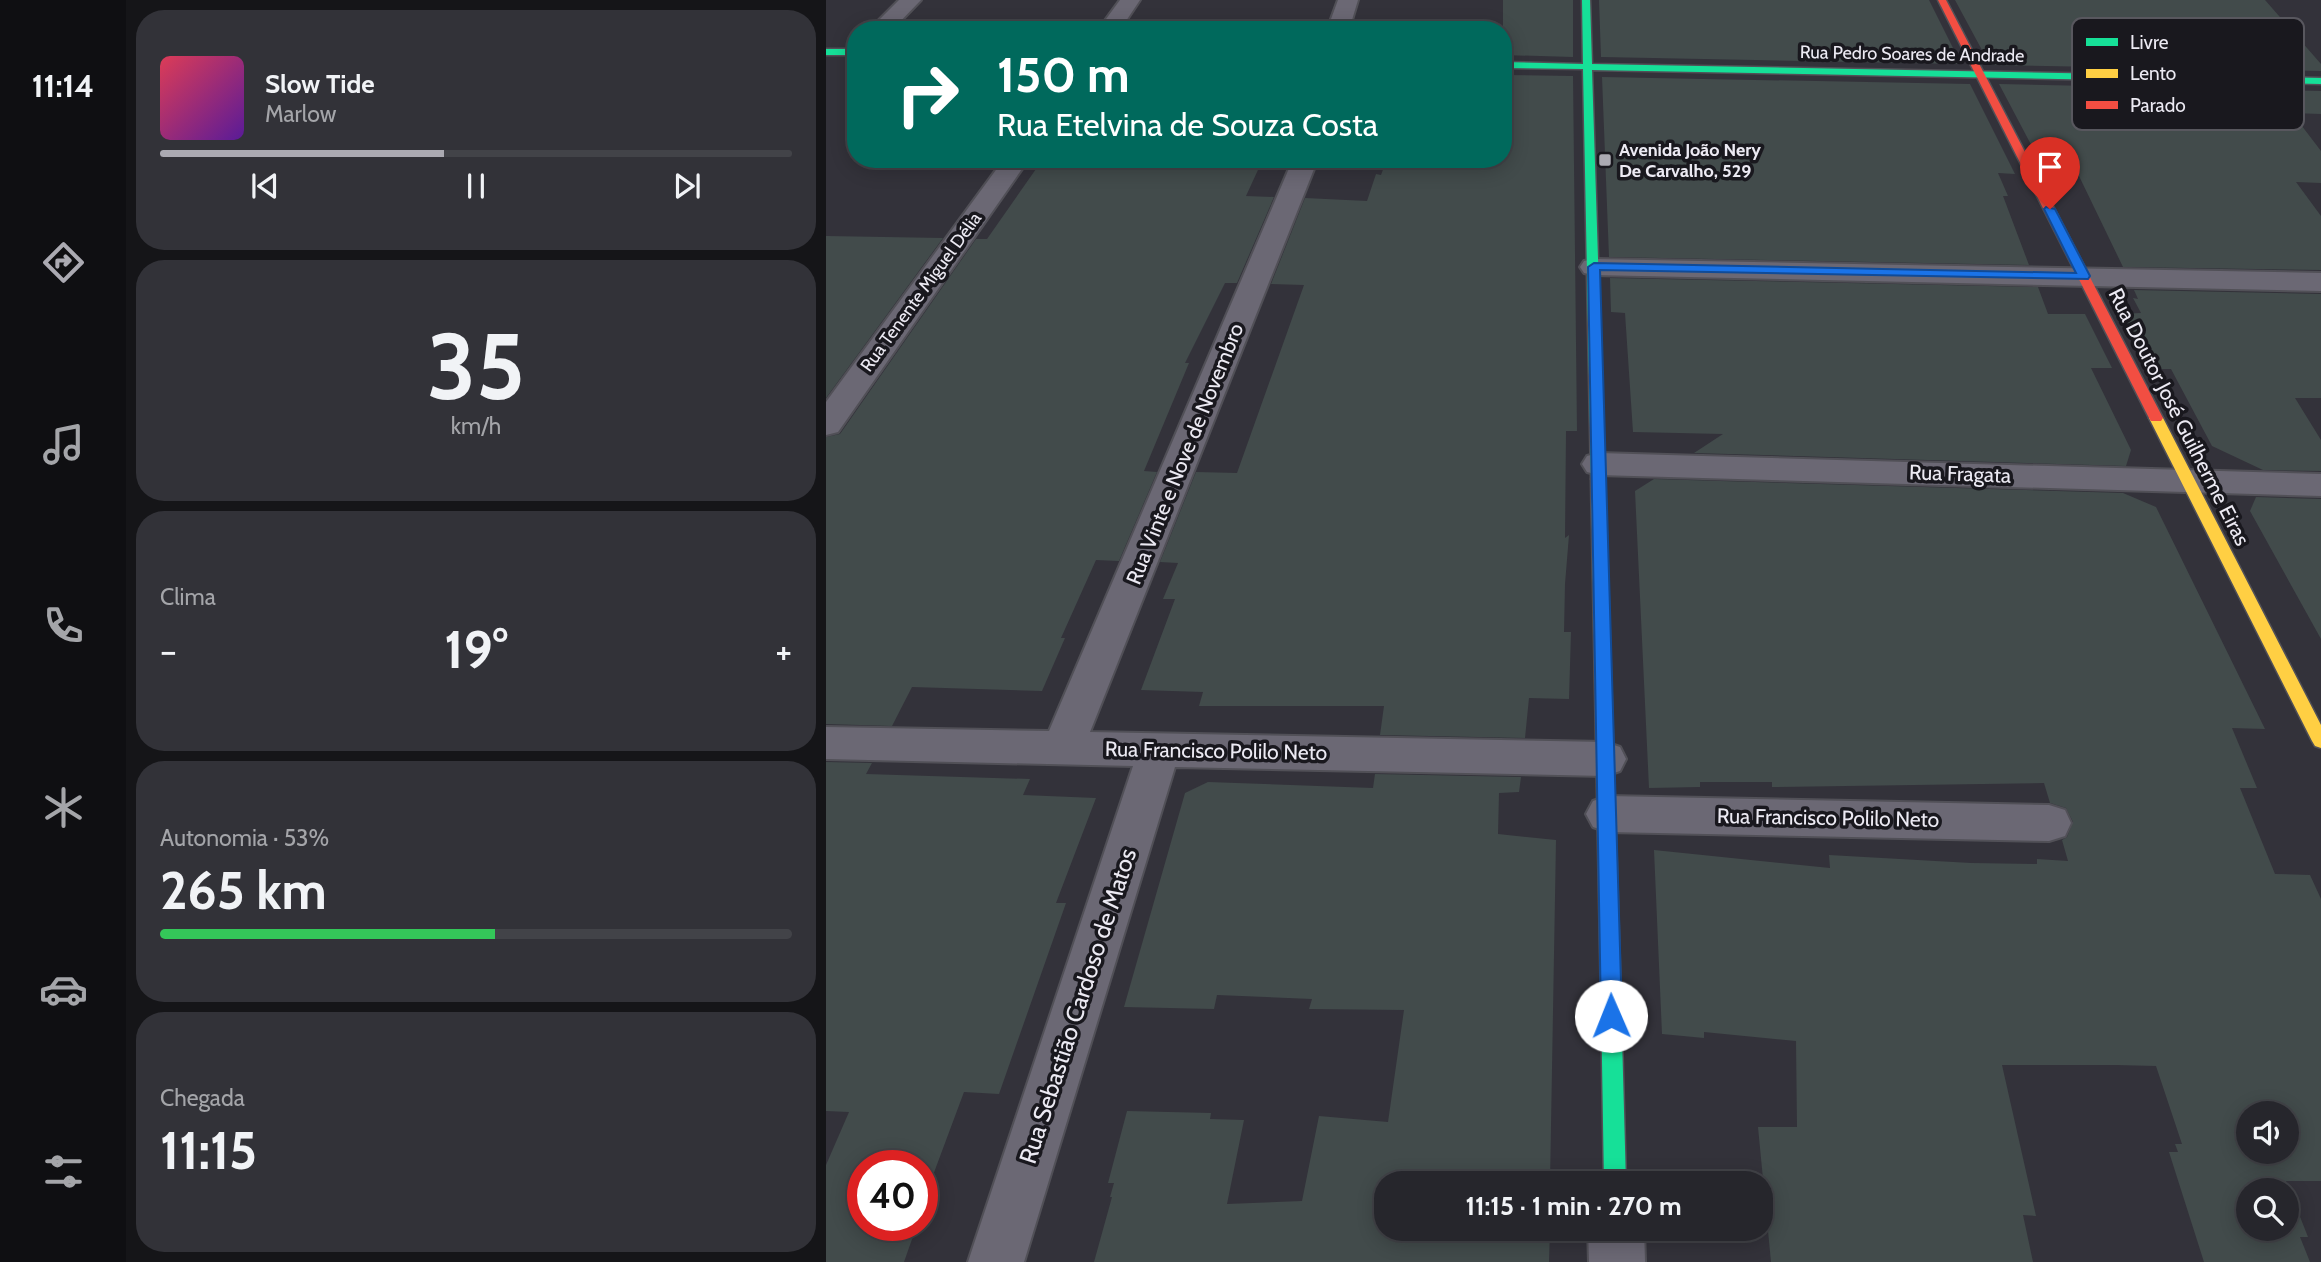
<!DOCTYPE html>
<html lang="pt">
<meta charset="utf-8">
<style>
body{margin:0;font-family:Cabin,sans-serif;background:#323238;color:#f1f3f6;height:100vh;display:flex;flex-direction:column;font-size:26px;white-space:nowrap}
*{box-sizing:border-box;margin:0}
p{font-size:23px;color:#a4a5a9}
.icon{flex:none;width:38px;height:38px;fill:none;stroke:currentColor;stroke-width:2;stroke-linecap:round;stroke-linejoin:round}
.map{position:relative;flex:1;overflow:hidden}
.details{display:flex;flex-direction:column;gap:10px;padding:10px;background:#151518;width:700px}
.details>*{flex:none}
.guide{position:absolute;left:21px;top:21px;width:665px;height:147px;border-radius:28px;box-shadow:0 4px 18px #0003,0 0 0 2px #424348;background:#00695c;color:#fff;overflow:hidden}
.fabs{position:absolute;left:1410px;top:1101px;display:grid;gap:14px}
.fabs a{display:grid;place-items:center;width:63px;height:63px;border-radius:50%;background:#26262c;box-shadow:0 4px 18px #0003,0 0 0 2px #424348;font-size:35px}
.speed{position:absolute;left:21px;top:1150px;display:flex;gap:14px;font-size:35px;font-weight:700;text-align:center}
.speed>*{display:grid;place-content:center;width:91px;height:91px;border-radius:50%;background:#26262c;box-shadow:0 4px 18px #0003,0 0 0 2px #424348;line-height:1}
.speed .limit{border:10px solid #d22;background:#fff;color:#111}
.pin{position:absolute;display:grid;place-items:center;width:60px;height:60px;color:#fff;margin:-72px -30px;border-radius:50% 50% 50% 0;rotate:-45deg;box-shadow:0 0 7px #0007}
.pin .icon{rotate:45deg}
.me{position:absolute;width:77px;margin:-38px;rotate:359deg;stroke-linejoin:round;filter:drop-shadow(0 0 5px #0008)}
.turn{display:flex;align-items:center;gap:24px;height:147px;padding:0 35px;font-size:32px}
.turn .icon{width:91px;height:91px;stroke-width:2.5}
.turn b{display:block;font-size:49px;line-height:60px}
.big{font-size:52px;font-weight:700;line-height:1.1}
.details .widget{flex:1;display:flex;flex-direction:column;justify-content:center;gap:10px;min-width:0;padding:0 24px;border-radius:28px;background:#323238}
.details .dial{align-items:center;gap:0}
.dial b{font-size:91px;line-height:1}
.song{display:flex;align-items:center;gap:21px}
.cover{width:84px;height:84px;border-radius:10px;background:linear-gradient(135deg,hsl(350 70% 55%),hsl(270 70% 35%))}
.played{height:7px;border-radius:4px;background:linear-gradient(90deg,#abaab2 45%,#424348 45%)}
.keys{display:flex;justify-content:space-around;direction:ltr}
.heat{display:flex;justify-content:space-between;align-items:center;font-size:38px;direction:ltr}
.charge{height:10px;border-radius:5px;background:linear-gradient(90deg,#34c759 53%,#424348 0)}
.trip{position:absolute;left:548px;top:1171px;width:399px;height:70px;border-radius:28px;background:#26262c;box-shadow:0 4px 18px #0003,0 0 0 2px #424348;font-weight:700;line-height:70px;text-align:center}
main{display:flex;flex:1;min-height:0}
.tab-bar{display:flex;flex-direction:column;width:126px;justify-content:space-around;align-items:center;background:#0f0f12;color:#a4a5a9}
.tab-bar .icon{width:49px;height:49px}
.tab-bar .on{color:#abaab2}
.tab-bar b{font-size:32px;color:#f1f3f6}
.map>svg:first-child{display:block}
.building{fill:#424b4b;fill-rule:evenodd}
.lines{fill:none;stroke-linecap:round;stroke-linejoin:round}
.street-casing{stroke:#515057;stroke-width:4}
.fast-casing{stroke:#515057;stroke-width:3}
.slow-casing{stroke:#515057;stroke-width:3}
.jam-casing{stroke:#515057;stroke-width:3}
.street{fill:#6b6874;fill-rule:evenodd}
.fast{fill:#16e098;fill-rule:evenodd}
.slow{fill:#ffcf43;fill-rule:evenodd}
.jam{fill:#f24e42;fill-rule:evenodd}
.route{fill:#1a73e8;stroke:#114b97;stroke-width:2}
.poi-dot{fill:#abaab2;stroke:#19181e;stroke-width:2.5}
.labels{text-anchor:middle;stroke-width:7;stroke-linejoin:round;paint-order:stroke}
.far-street-label{font-size:18px;fill:#eceaf3;stroke:#19181e}
.far-poi-label{font-size:18px;font-weight:bold;fill:#eceaf3;stroke:#19181e;text-anchor:start}
.street-label{font-size:21px;fill:#eceaf3;stroke:#19181e}
.near-street-label{font-size:24px;fill:#eceaf3;stroke:#19181e}
.key{fill:#19181e;stroke:#58575e;stroke-width:2}
.key-label{font-size:19px;fill:#eceaf3}
</style>
<main>
<nav class="tab-bar">
<b>11:14</b>
<svg class="icon on" aria-label="directions" viewBox="0 0 24 24"><path d="M12 3l9 9-9 9-9-9zM9 14v-3h6M13 9l2 2-2 2"/></svg>
<svg class="icon" aria-label="music" viewBox="0 0 24 24"><path d="M9 18V5l10-2v13"/><circle cx="6" cy="18" r="3"/><circle cx="16" cy="16" r="3"/></svg>
<svg class="icon" aria-label="phone" viewBox="0 0 24 24"><path d="M5 4h4l2 5-3 2q2 4 5 5l2-3 5 2v4C11 20 4 13 5 4z"/></svg>
<svg class="icon" aria-label="climate" viewBox="0 0 24 24"><path d="M12 3v18M4 7l16 10M4 17L20 7"/></svg>
<svg class="icon" aria-label="car" viewBox="0 0 24 24"><path d="M5 17H2v-5l4-1 3-4h7l3 4 3 1v5h-3M9 17h6M6 11h13"/><circle cx="7" cy="17" r="2"/><circle cx="17" cy="17" r="2"/></svg>
<svg class="icon" aria-label="filters" viewBox="0 0 24 24"><path d="M4 7h16M4 17h16"/><circle cx="9" cy="7" r="2"/><circle cx="15" cy="17" r="2"/></svg>
</nav>
<section class="details">
<div class="widget">
<div class="song"><i class="cover"></i><div><b>Slow Tide</b><p>Marlow</p></div></div>
<div class="played"></div>
<div class="keys"><svg class="icon" aria-label="previous" viewBox="0 0 24 24"><path d="M18 5L8 12l10 7zM5 5v14"/></svg><svg class="icon" aria-label="pause" viewBox="0 0 24 24"><path d="M8 5v14M16 5v14"/></svg><svg class="icon" aria-label="next" viewBox="0 0 24 24"><path d="M6 5l10 7-10 7zM19 5v14"/></svg></div>
</div>
<div class="widget dial"><b>35</b><p>km/h</p></div>
<div class="widget"><p>Clima</p>
<div class="heat"><a>−</a><b class="big">19°</b><a>+</a></div>
</div>
<div class="widget"><p>Autonomia · 53%</p><b class="big">265 km</b><div class="charge"></div></div>
<div class="widget"><p>Chegada</p><b class="big">11:15</b></div>
</section>
<div class="map">
<svg width="1495" height="1262" viewBox="0 0 1495 1262">
<rect width="100%" height="100%" fill="#33323a"/>
<path class="building" d="M 677,0 L 747,0 L 747,57 L 677,55 Z
M 773,0 L 1103,0 L 1135,64 L 775,57 Z
M 1129,0 L 1439,0 L 1495,64 L 1495,71 L 1164,65 Z
M 677,75 L 747,76 L 751,431 L 740,431 L 739,538 L 743,535 L 739,584 L 738,632 L 745,632 L 743,699 L 703,698 L 699,738 L 554,735 L 558,706 L 373,706 L 377,692 L 315,690 L 349,599 L 337,599 L 352,563 L 334,562 L 370,472 L 411,473 L 478,285 L 445,284 L 479,198 L 541,201 L 550,174 L 555,175 L 559,164 L 601,166 L 602,162 L 645,164 L 645,159 L 677,159 Z
M 776,77 L 1144,84 L 1189,174 L 1172,173 L 1182,196 L 1177,196 L 1203,265 L 783,257 Z
M 1173,84 L 1495,91 L 1495,114 L 1466,113 L 1495,151 L 1495,183 L 1470,182 L 1495,216 L 1495,270 L 1297,267 L 1253,176 L 1221,175 Z
M 217,159 L 437,159 L 420,196 L 448,197 L 411,283 L 399,283 L 359,363 L 363,363 L 318,471 L 331,472 L 293,561 L 270,560 L 235,638 L 239,638 L 216,691 L 86,687 L 66,726 L 0,724 L 0,437 L 14,434 L 150,239 L 161,239 Z
M 0,236 L 117,238 L 0,398 Z
M 784,278 L 1212,287 L 1222,314 L 1259,314 L 1286,368 L 1265,368 L 1305,450 L 1300,466 L 868,453 L 897,434 L 807,432 L 799,313 L 785,312 Z
M 1308,290 L 1495,294 L 1495,398 L 1469,398 L 1495,440 L 1495,471 L 1437,470 L 1386,446 L 1345,369 L 1323,369 L 1294,314 L 1315,313 L 1307,298 L 1312,299 Z
M 828,479 L 1297,493 L 1330,507 L 1439,729 L 1406,728 L 1431,788 L 1414,788 L 1449,874 L 1484,875 L 1495,899 L 1495,1181 L 1460,1181 L 1482,1237 L 1474,1237 L 1484,1262 L 1378,1262 L 1343,1152 L 1352,1152 L 1349,1144 L 1356,1144 L 1330,1066 L 1290,1065 L 1176,1065 L 1210,1216 L 1197,1215 L 1207,1262 L 945,1262 L 932,1127 L 971,1127 L 970,1041 L 878,1032 L 878,1038 L 836,1034 L 828,850 L 1004,868 L 1003,855 L 1145,863 L 1211,864 L 1211,859 L 1242,861 L 1236,840 L 1241,837 L 1247,822 L 1240,808 L 1224,803 L 1218,783 L 946,787 L 946,782 L 874,782 L 874,787 L 823,788 L 809,491 ZM 1423,1113 L 1461,1113 L 1461,1152 L 1423,1152 ZM 1423,1190 L 1461,1190 L 1461,1228 L 1423,1228 Z
M 1430,497 L 1495,499 L 1495,639 L 1424,511 Z
M 0,762 L 46,763 L 40,774 L 204,779 L 197,795 L 270,798 L 230,903 L 240,903 L 173,1094 L 138,1092 L 100,1194 L 102,1194 L 96,1211 L 96,1166 L 37,1166 L 37,1225 L 91,1225 L 78,1262 L 0,1262 L 0,1165 L 23,1112 L 0,1111 Z
M 549,774 L 695,777 L 693,792 L 673,793 L 672,834 L 730,840 L 724,1183 L 560,1183 L 560,1228 L 724,1228 L 723,1262 L 268,1262 L 286,1197 L 284,1197 L 288,1183 L 282,1183 L 301,1111 L 385,1113 L 384,1119 L 418,1120 L 401,1204 L 476,1201 L 493,1116 L 562,1122 L 578,1010 L 483,1009 L 486,999 L 391,995 L 388,1009 L 298,1007 L 359,793 L 382,782 L 547,788 Z"/>
<g class="lines">
<g class="street-casing">
<path id="street" d="M 73,0 L 95,0 L 66,30 L 43,30 Z
M 294,0 L 314,0 L 294,30 L 272,30 Z
M 512,0 L 532,0 L 523,30 L 501,30 Z
M 178,159 L 203,159 L 12,432 L 0,435 L 0,402 Z
M 467,159 L 492,159 L 264,732 L 779,742 L 794,747 L 800,759 L 794,771 L 779,776 L 349,767 L 198,1262 L 142,1262 L 307,766 L 0,759 L 0,727 L 223,731 Z
M 768,259 L 1495,273 L 1495,291 L 768,275 L 758,273 L 754,267 L 758,261 Z
M 773,453 L 1495,474 L 1495,496 L 773,475 L 761,472 L 756,464 L 761,456 Z
M 782,796 L 1223,805 L 1239,810 L 1245,823 L 1239,836 L 1223,841 L 782,832 L 767,827 L 760,814 L 767,801 Z
M 762,1228 L 818,1228 L 819,1262 L 763,1262 Z"/>
</g>
<g class="fast-casing">
<path id="fast" d="M 756,0 L 764,0 L 766,64 L 1495,78 L 1495,84 L 766,70 L 779,479 L 772,483 L 765,479 L 757,69 L 677,68 L 677,62 L 757,64 Z
M 0,49 L 30,49 L 30,55 L 0,55 Z
M 785,992 L 792,995 L 795,1001 L 800,1183 L 778,1183 L 775,1001 L 778,995 Z"/>
</g>
<g class="slow-casing">
<path id="slow" d="M 1330,414 L 1337,418 L 1495,725 L 1495,748 L 1489,746 L 1486,741 L 1323,418 Z
M 772,475 L 779,479 L 795,1001 L 792,1007 L 785,1010 L 778,1007 L 775,1001 L 765,479 Z"/>
</g>
<g class="jam-casing">
<path id="jam" d="M 1112,0 L 1120,0 L 1337,418 L 1335,421 L 1325,421 L 1323,418 Z"/>
</g>
<use href="#street" class="street"/>
<use href="#fast" class="fast"/>
<use href="#slow" class="slow"/>
<use href="#jam" class="jam"/>
</g>
<path class="route" d="M 1220,207 L 1229,209 L 1264,276 L 1262,279 L 774,270 L 796,1016 L 793,1023 L 785,1026 L 778,1023 L 775,1016 L 762,267 L 768,263 L 1250,273 L 1218,209 Z"/>
<rect class="poi-dot" x="772" y="153" width="14" height="14" rx="3.5"/>
<g class="labels">
<g class="far-street-label">
<text transform="translate(1086 54) rotate(1)" y="6">Rua Pedro Soares de Andrade</text>
<text transform="translate(95 292) rotate(-54)" y="6">Rua Tenente Miguel Délia</text>
</g>
<g class="far-poi-label">
<text x="793" y="156">Avenida João Nery<tspan x="793" dy="21">De Carvalho, 529</tspan></text>
</g>
<g class="street-label">
<text transform="translate(1353 417) rotate(63)" y="7">Rua Doutor José Guilherme Eiras</text>
<text transform="translate(359 454) rotate(-68)" y="7">Rua Vinte e Nove de Novembro</text>
<text transform="translate(1134 474) rotate(2)" y="7">Rua Fragata</text>
<text transform="translate(390 751) rotate(1)" y="7">Rua Francisco Polilo Neto</text>
<text transform="translate(1002 818) rotate(1)" y="7">Rua Francisco Polilo Neto</text>
</g>
<g class="near-street-label">
<text transform="translate(252 1006) rotate(-72)" y="8">Rua Sebastião Cardoso de Matos</text>
</g>
</g>
<rect x="1246" y="18" width="232" height="112" rx="10" class="key"/>
<rect x="1260" y="38" width="32" height="8" fill="#16e098"/>
<rect x="1260" y="69" width="32" height="9" fill="#ffcf43"/>
<rect x="1260" y="101" width="32" height="8" fill="#f24e42"/>
<g class="key-label">
<text x="1304" y="49">Livre</text>
<text x="1304" y="80">Lento</text>
<text x="1304" y="112">Parado</text>
</g>
</svg>
<div class="fabs">
<a><svg class="icon" aria-label="sound" viewBox="0 0 24 24"><path d="M4 9h4l5-4v14l-5-4H4zM17 9q2 3 0 6"/></svg></a>
<a><svg class="icon" aria-label="search" viewBox="0 0 24 24"><circle cx="10" cy="10" r="6"/><path d="M15 15l6 6"/></svg></a>
</div>
<div class="speed"><div class="limit">40</div></div>
<div class="pin" style="left:1224px;top:209px;background:#d93025"><svg class="icon" aria-label="arrive" viewBox="0 0 24 24"><path d="M6 21V4h12l-3 4 3 4H6"/></svg></div>
<svg class="me" style="left:785px;top:1016px" viewBox="-20 -20 40 40"><circle r="19" fill="#fff"/><path d="M0-13L10 11 0 6-10 11z" fill="#1a73e8"/></svg>
<div class="trip">11:15 · 1 min · 270 m</div>
<div class="guide">
<div class="turn"><svg class="icon" aria-label="right" viewBox="0 0 24 24"><path d="M7 20v-9h11M14 6l5 5-5 5"/></svg><div><b>150 m</b>Rua Etelvina de Souza Costa</div></div>
</div>
</div>
</main>
